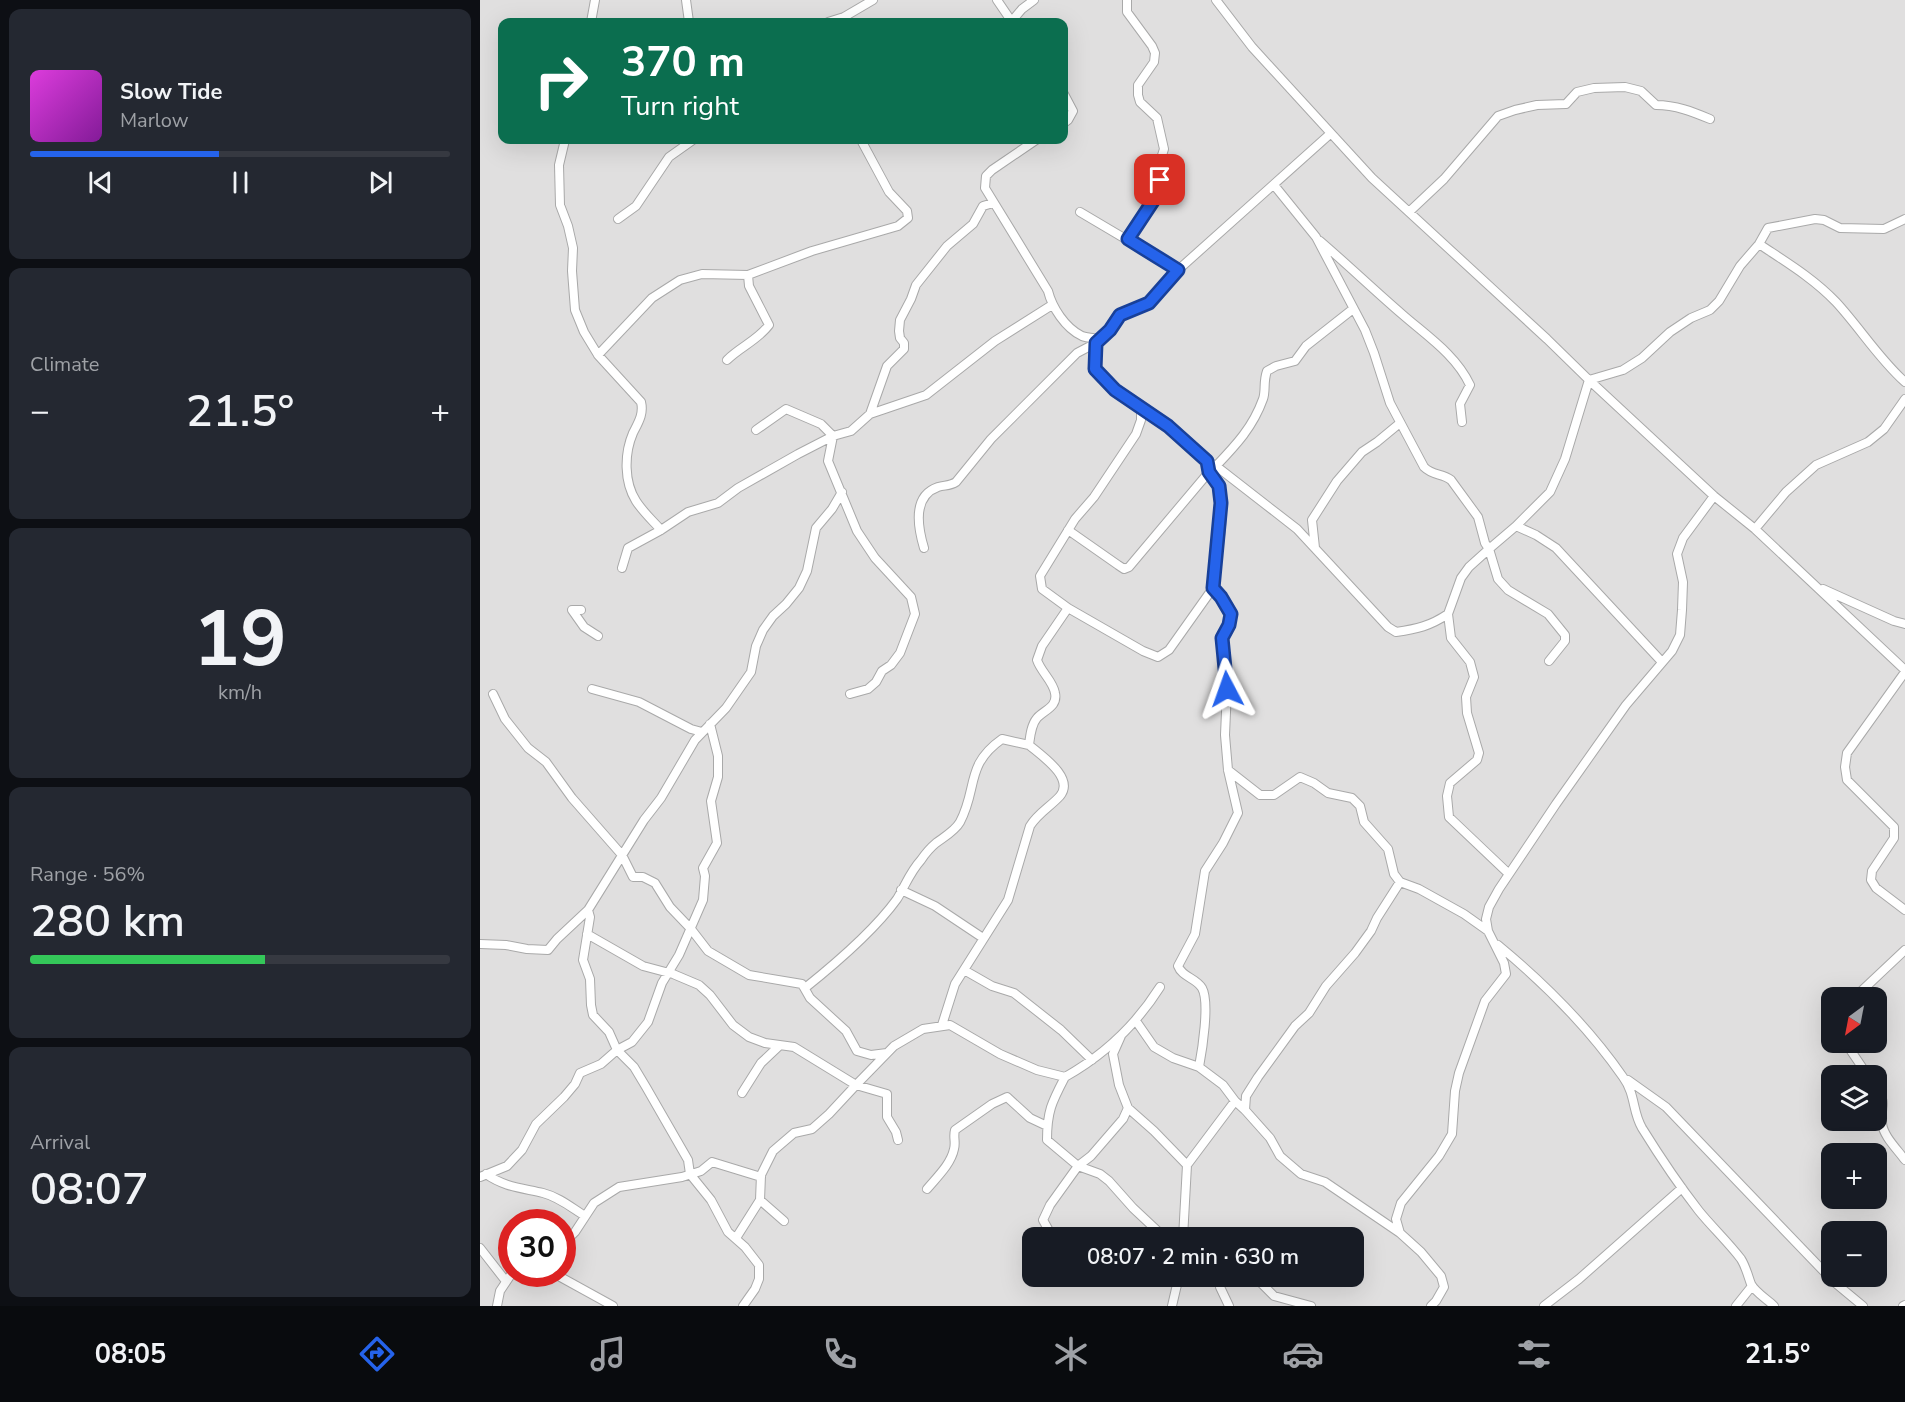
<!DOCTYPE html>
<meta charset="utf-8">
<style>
body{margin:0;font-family:"Nunito Sans",sans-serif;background:#242831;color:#f1f3f6;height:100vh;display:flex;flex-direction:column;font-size:22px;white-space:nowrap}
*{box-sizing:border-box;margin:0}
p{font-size:20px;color:#9ea1a6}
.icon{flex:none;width:33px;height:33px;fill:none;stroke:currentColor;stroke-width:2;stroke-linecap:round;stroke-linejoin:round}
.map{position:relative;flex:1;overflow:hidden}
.sheet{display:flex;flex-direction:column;gap:9px;padding:9px;background:#0d0f14;width:480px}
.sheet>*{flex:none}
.guide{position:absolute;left:18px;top:18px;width:570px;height:126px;border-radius:12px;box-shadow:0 6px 24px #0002;background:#0b6e4f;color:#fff;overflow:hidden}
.needle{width:39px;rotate:212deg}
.controls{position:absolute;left:1341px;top:987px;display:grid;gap:12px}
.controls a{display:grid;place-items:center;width:66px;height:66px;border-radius:12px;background:#171b24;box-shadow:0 6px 24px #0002;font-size:30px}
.speed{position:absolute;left:18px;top:1209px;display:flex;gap:12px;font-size:30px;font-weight:700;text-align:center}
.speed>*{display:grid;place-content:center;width:78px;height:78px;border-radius:50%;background:#171b24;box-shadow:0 6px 24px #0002;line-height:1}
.speed .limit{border:9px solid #d22;background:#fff;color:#111}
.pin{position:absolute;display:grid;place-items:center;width:51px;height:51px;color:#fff;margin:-26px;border-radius:12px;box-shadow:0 3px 9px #0006}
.me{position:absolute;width:66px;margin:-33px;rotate:356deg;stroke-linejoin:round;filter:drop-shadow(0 0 4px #0008)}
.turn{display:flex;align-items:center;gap:21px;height:126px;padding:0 24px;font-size:27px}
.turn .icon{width:78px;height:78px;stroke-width:2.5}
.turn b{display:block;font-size:42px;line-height:51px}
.big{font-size:45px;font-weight:600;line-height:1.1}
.sheet .widget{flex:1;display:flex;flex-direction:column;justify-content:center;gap:9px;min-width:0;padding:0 21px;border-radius:12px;background:#242831}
.sheet .dial{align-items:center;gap:0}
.dial b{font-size:78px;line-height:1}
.song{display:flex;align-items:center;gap:18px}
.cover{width:72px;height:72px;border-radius:9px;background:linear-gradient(135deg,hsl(300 70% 55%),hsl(290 70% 35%))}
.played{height:6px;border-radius:3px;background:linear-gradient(90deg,#2563eb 45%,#363941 45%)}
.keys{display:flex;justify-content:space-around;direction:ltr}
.heat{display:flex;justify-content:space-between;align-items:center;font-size:33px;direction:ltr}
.charge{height:9px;border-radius:4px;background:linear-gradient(90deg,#34c759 56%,#363941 0)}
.trip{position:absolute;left:542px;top:1227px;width:342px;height:60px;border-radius:12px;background:#171b24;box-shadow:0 6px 24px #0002;font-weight:600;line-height:60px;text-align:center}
.menu{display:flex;height:96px;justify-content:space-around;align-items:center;background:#090b0e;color:#9ea1a6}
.menu .icon{width:42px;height:42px}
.menu .on{color:#2563eb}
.menu b{font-size:27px;color:#f1f3f6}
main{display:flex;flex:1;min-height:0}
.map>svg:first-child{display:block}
.residential{fill:#e0dfdf;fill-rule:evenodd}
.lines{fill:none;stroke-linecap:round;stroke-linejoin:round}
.minor-casing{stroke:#a9a9a9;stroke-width:10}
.minor{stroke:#fff;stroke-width:8}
.route-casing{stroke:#184099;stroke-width:15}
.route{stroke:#2563eb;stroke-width:10}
</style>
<main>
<section class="sheet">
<div class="widget">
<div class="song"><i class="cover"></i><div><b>Slow Tide</b><p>Marlow</p></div></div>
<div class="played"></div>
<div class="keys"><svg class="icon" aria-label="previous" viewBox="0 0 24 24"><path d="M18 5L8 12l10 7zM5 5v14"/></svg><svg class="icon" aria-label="pause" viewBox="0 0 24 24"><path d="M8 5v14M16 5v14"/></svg><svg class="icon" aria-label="next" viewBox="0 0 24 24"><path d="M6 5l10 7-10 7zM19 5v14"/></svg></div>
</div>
<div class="widget"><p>Climate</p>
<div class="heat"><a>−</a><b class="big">21.5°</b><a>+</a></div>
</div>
<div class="widget dial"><b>19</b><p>km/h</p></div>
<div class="widget"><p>Range · 56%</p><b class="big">280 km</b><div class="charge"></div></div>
<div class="widget"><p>Arrival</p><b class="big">08:07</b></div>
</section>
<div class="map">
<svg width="1425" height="1306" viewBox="0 0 1425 1306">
<rect width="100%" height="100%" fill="#f2efe9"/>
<path class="residential" d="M 0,0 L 1425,0 L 1425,1306 L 0,1306 ZM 22,22 L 584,22 L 584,140 L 22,140 ZM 1352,998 L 1396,998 L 1396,1042 L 1352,1042 ZM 1352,1076 L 1396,1076 L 1396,1120 L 1352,1120 ZM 1352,1154 L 1396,1154 L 1396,1198 L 1352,1198 ZM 32,1222 L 82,1222 L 82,1274 L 32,1274 ZM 1352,1232 L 1396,1232 L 1396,1276 L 1352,1276 ZM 552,1238 L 873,1238 L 873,1276 L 552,1276 Z"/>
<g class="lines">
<g class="minor-casing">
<path id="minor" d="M 206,0 L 209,22
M 517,0 L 532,22
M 647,0 L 647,12 L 672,46 L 675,53 L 674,62 L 658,85 L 658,95 L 660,102 L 677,118 L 684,149 L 678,168 L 682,185 L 681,189 L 648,239
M 736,0 L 772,47 L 892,178 L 1067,339 L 1109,380 L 1234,496 L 1275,529 L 1425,670
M 111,22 L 115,0
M 348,22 L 364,17 L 393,0
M 531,22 L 542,9 L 554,0
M 584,94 L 593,111 L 588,120 L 584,123
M 85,140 L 79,165 L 80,205 L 88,226 L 93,248 L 92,271 L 95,310 L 104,332 L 118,355 L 161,402 C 164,414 158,423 153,433 C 144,454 144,482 156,501 C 163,512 173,521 181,530
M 556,140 L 512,170 L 506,176 L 505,188 L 568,291 C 572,307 585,328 602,336 C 607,338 615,338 621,339
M 794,185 L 836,237 L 885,330 L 894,353 L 910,403 L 944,467 C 953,476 962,473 971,480 L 998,517 L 1005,543 L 1009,549 L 989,567 L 981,578 L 968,614 L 971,638 L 990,662 L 994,677 L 986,697 L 987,713 L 999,753 L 997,760 L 970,783 L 967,796 L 969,817 L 1029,874
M 600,212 L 698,270
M 929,212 L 964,179 L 1018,116 L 1035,110 L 1057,105 L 1086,104 L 1097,92 L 1114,88 L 1145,87 L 1161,91 L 1176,105 C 1196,105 1213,112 1230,119
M 138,219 L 156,206 L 189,157 L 213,140
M 840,241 C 868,265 895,291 923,315 C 947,336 976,355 990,385 L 980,404 L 982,422
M 1279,244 C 1306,262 1333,278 1356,302 C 1380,328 1399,359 1425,382
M 616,343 L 615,369 L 635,390 L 688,425 L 727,461 L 736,466 L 817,529 L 908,627 L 916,632 C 937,629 950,626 968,614
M 118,355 L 172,298 L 200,280 L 222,274 L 268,275 L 332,251 L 418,226 L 428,218 L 427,211 L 409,192 L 381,140
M 247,360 C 260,347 278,340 289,325 L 269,286 L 268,275
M 661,406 L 661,420 L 656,434 L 614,497 L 595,519 L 560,576 L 562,589 L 588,608 L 663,651 L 678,657 L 689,650 L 733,588
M 390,414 L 407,366 L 424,349 L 424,343 L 420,338 L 419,331 L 420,320 L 431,299 L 436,285 L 467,246 L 493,224 L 503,206 L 513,203
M 276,430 L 306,409 L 341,424 L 353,436 L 348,461 L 377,531 L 395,558 L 431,597 L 435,614 L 420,653 L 411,665 L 402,671 L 396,682 L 388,689 L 370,694
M 736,466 C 756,445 773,427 783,399 C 786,391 783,382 787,371 L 796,366 L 815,361 L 826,346 L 873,309
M 1036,526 L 1070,492 L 1085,459 L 1109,380 L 1143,370 L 1162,358 L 1190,332 L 1211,318 L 1230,310 L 1239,301 L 1260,266 L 1279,244 L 1288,228 L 1335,219 L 1344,220 L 1360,228 L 1404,229 L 1425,219
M 1275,529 L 1306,492 L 1336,465 L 1388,442 L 1404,429 L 1425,399
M 588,530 L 638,565 L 644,569 L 649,567 L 729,472
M 444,548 C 438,528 432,496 458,487 C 465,485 470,486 476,482 L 511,439 L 597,353 L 616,343 L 630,330 L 640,315 L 669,303 L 698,270 L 850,134
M 835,548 L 832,520 L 857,481 L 882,452 L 897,442 L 920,423
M 142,568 L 148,548 L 181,530 L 208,512 L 238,503 L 258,488 L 318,454 L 353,436 L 371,431 L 390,414 L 446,395 L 515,341 L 572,305
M 1343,589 L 1414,621 L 1425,624
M 101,610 L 92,610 L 104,627 L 118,636
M 1069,661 L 1085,641 L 1085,635 L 1068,614 L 1028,590 L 1018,579 L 1009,549 L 1036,526 L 1056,535 L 1076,548 L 1182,662
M 1425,672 L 1367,753 L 1365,767 L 1367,780 L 1414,827 L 1414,838 L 1392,871 L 1391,880 L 1396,888 L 1425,910
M 112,689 L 159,702 L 211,729 L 222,732
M 13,694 L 25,719 L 48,748 L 66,762 L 92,798 L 142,855 L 153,877 L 163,877 L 175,883 L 190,907 L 211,929 L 228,951 L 269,975 L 322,984 L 330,998 L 366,1031 L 377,1051 L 391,1055 L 407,1053
M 230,724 L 238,756 L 238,777 L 231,801 L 237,843 L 223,868 L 225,876 L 223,900 L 199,955 L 182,983 L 168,1022 L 152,1042 L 137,1050 L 154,1067 L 166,1087 L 208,1160 L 210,1174 L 231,1200 L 248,1232 L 265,1247 L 279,1265 L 279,1279 L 275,1289 L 263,1306
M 748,770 L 780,795 L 794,795 L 820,777 L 834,783 L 848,793 L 872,798 L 880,806 L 884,822 L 908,849 L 914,874 L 920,882 L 939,889 L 984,914 L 1008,931
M 421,890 L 455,906 L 503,938
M 107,934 L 163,966 L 193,974 L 219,985 L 230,995 L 253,1025 L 269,1037 L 285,1043 L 314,1047 L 376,1085 L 414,1046 L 443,1029 L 470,1025 L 520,1054 L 557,1070 L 585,1077 C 572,1102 567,1111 567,1140 L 598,1166 L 620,1174 L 629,1181 L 653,1208 L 685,1238
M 0,944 L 26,945 L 47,949 L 68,950 L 77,939 L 108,910 L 164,820 L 181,798 L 215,740 L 246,708 L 271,672 L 276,646 L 283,630 L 293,616 L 306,604 L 319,588 L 327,571 L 336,528 L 352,509 L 362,492
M 1018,945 C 1064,983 1109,1028 1143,1077 C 1156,1095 1152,1111 1162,1128 C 1180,1157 1198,1184 1219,1211 C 1232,1227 1248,1242 1261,1259 C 1266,1267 1268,1276 1271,1284 C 1275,1292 1288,1300 1294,1306
M 484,970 L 512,986 L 534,993 L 581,1030 L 612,1060
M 325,988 C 355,964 394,931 417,899 C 425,886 430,872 441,860 C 445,854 450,848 456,843 C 464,837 475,831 480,822 C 498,788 485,765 522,739 L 549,745
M 1374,998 L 1425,950
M 656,1021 L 674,1047 L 693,1058 L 719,1067
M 462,1025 L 475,984 L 528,900 L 550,826 C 558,813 570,807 580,796 C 595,778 562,756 549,745 C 550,737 551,725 557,718 C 564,710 578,707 575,693 C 573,681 561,672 557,660 L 562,646 L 588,608
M 1365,1042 L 1388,1076
M 585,1077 C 624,1055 656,1025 680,987
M 1148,1080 L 1186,1107 L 1354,1282 L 1383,1306
M 1396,1086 C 1408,1107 1400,1103 1402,1123 C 1403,1136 1418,1150 1425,1160
M 262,1093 L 281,1063 L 299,1046
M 755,1101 L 765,1110 L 790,1138 L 800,1156 L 821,1174 L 845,1182 L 920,1233
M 648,1108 L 674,1131 L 707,1165
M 765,1110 L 766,1096 L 778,1077 L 815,1026 L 829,1013 L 846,986 L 875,953 L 891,931 L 897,918 L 920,882
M 6,1174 C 24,1187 42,1188 63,1193 C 79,1197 92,1208 105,1216
M 0,1177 L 27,1166 L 42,1150 L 56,1124 L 84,1097 L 95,1084 L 100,1073 L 121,1064 L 137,1050 L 129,1032 L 113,1015 L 111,1005 L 110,979 L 103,960 L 110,917 L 108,910
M 447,1189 C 457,1177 471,1164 474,1149 C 476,1142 473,1137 475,1130 L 512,1104 L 527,1097 L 550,1118 L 567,1126
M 304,1221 L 280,1200 L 281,1175 L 293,1151 L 314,1133 L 332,1129 L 349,1114 L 376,1085 L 407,1094 L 407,1117 L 416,1132 L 418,1140
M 256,1238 L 280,1200
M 573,1238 L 563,1220 L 570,1205 L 598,1166 L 611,1156 L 643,1119 L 648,1108 L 639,1085 L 633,1054 L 641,1036
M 703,1238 L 707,1165 L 755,1101 L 743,1085 L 719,1067 C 722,1051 730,1002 722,988 C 716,978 702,977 698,966 L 715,934 L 725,871 L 743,843 L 758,813 L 748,770 L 745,735 L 747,689 L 742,638 L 749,625 L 751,614 L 741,597 L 733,588 C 736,563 747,508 739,486 C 736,477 729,471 727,461
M 82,1245 L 95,1232 L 114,1203 L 139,1187 L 202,1177 L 221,1171 L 232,1162 L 281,1177
M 0,1248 L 25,1280
M 75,1274 L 133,1306
M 740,1276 L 740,1287 L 749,1306
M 774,1276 L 794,1296 L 831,1306
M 17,1306 L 20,1291 L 32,1273
M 692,1306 L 699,1276
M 951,1306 L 956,1301 L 964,1287 L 961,1276 L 941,1252 L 920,1233 L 916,1219 L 921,1203 L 959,1156 L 972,1134 L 975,1091 L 979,1073 L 1005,1001 L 1026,974 L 1024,963 L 1008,931 L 1006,919 L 1009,907 L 1019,889 L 1076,804 L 1146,705 L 1192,651 L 1200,635 L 1202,610 L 1203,582 L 1197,554 L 1203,538 L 1234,496
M 1064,1306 L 1099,1279 L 1202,1188
M 1256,1306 L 1272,1286
M 1423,1306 L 1425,1305"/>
</g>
<use href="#minor" class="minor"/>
</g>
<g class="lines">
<g class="route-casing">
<path id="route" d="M 680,180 L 682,185 L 681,189 L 648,239 L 698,270 L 669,303 L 640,315 L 630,330 L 616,343 L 615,369 L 635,390 L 688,426 L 727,461 L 729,472 L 739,486 L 741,503 L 733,588 L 741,597 L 751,614 L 749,625 L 742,638 L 747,689"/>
</g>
<use href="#route" class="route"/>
</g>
</svg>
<div class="controls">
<a><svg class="needle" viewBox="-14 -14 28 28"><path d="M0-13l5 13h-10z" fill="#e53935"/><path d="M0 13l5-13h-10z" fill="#9ea1a6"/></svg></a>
<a><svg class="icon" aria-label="layers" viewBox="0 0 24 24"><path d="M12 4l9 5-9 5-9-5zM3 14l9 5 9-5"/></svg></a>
<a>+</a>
<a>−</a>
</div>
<div class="speed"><div class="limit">30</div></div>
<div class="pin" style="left:680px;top:180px;background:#d93025"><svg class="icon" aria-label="arrive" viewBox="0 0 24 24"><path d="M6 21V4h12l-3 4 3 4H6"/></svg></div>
<svg class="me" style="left:747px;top:689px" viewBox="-20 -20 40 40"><path d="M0-17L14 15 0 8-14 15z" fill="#2563eb" stroke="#fff" stroke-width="4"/></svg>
<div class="trip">08:07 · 2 min · 630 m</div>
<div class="guide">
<div class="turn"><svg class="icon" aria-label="right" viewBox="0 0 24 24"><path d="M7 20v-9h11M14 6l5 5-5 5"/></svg><div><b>370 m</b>Turn right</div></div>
</div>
</div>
</main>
<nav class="menu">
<b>08:05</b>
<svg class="icon on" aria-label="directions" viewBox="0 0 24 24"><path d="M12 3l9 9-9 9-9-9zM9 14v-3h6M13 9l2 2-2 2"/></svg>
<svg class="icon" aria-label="music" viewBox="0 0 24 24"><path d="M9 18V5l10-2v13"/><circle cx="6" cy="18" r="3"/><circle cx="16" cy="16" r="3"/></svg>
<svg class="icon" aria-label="phone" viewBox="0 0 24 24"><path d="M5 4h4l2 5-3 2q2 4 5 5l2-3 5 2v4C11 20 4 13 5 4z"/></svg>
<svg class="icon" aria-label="climate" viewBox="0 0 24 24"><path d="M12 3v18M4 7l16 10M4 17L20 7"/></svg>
<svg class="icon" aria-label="car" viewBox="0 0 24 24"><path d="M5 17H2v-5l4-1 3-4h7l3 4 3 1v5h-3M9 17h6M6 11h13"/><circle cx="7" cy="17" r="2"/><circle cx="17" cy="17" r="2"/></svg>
<svg class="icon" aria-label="filters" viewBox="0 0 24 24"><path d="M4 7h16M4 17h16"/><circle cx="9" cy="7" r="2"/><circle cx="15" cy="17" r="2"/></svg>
<b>21.5°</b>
</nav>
